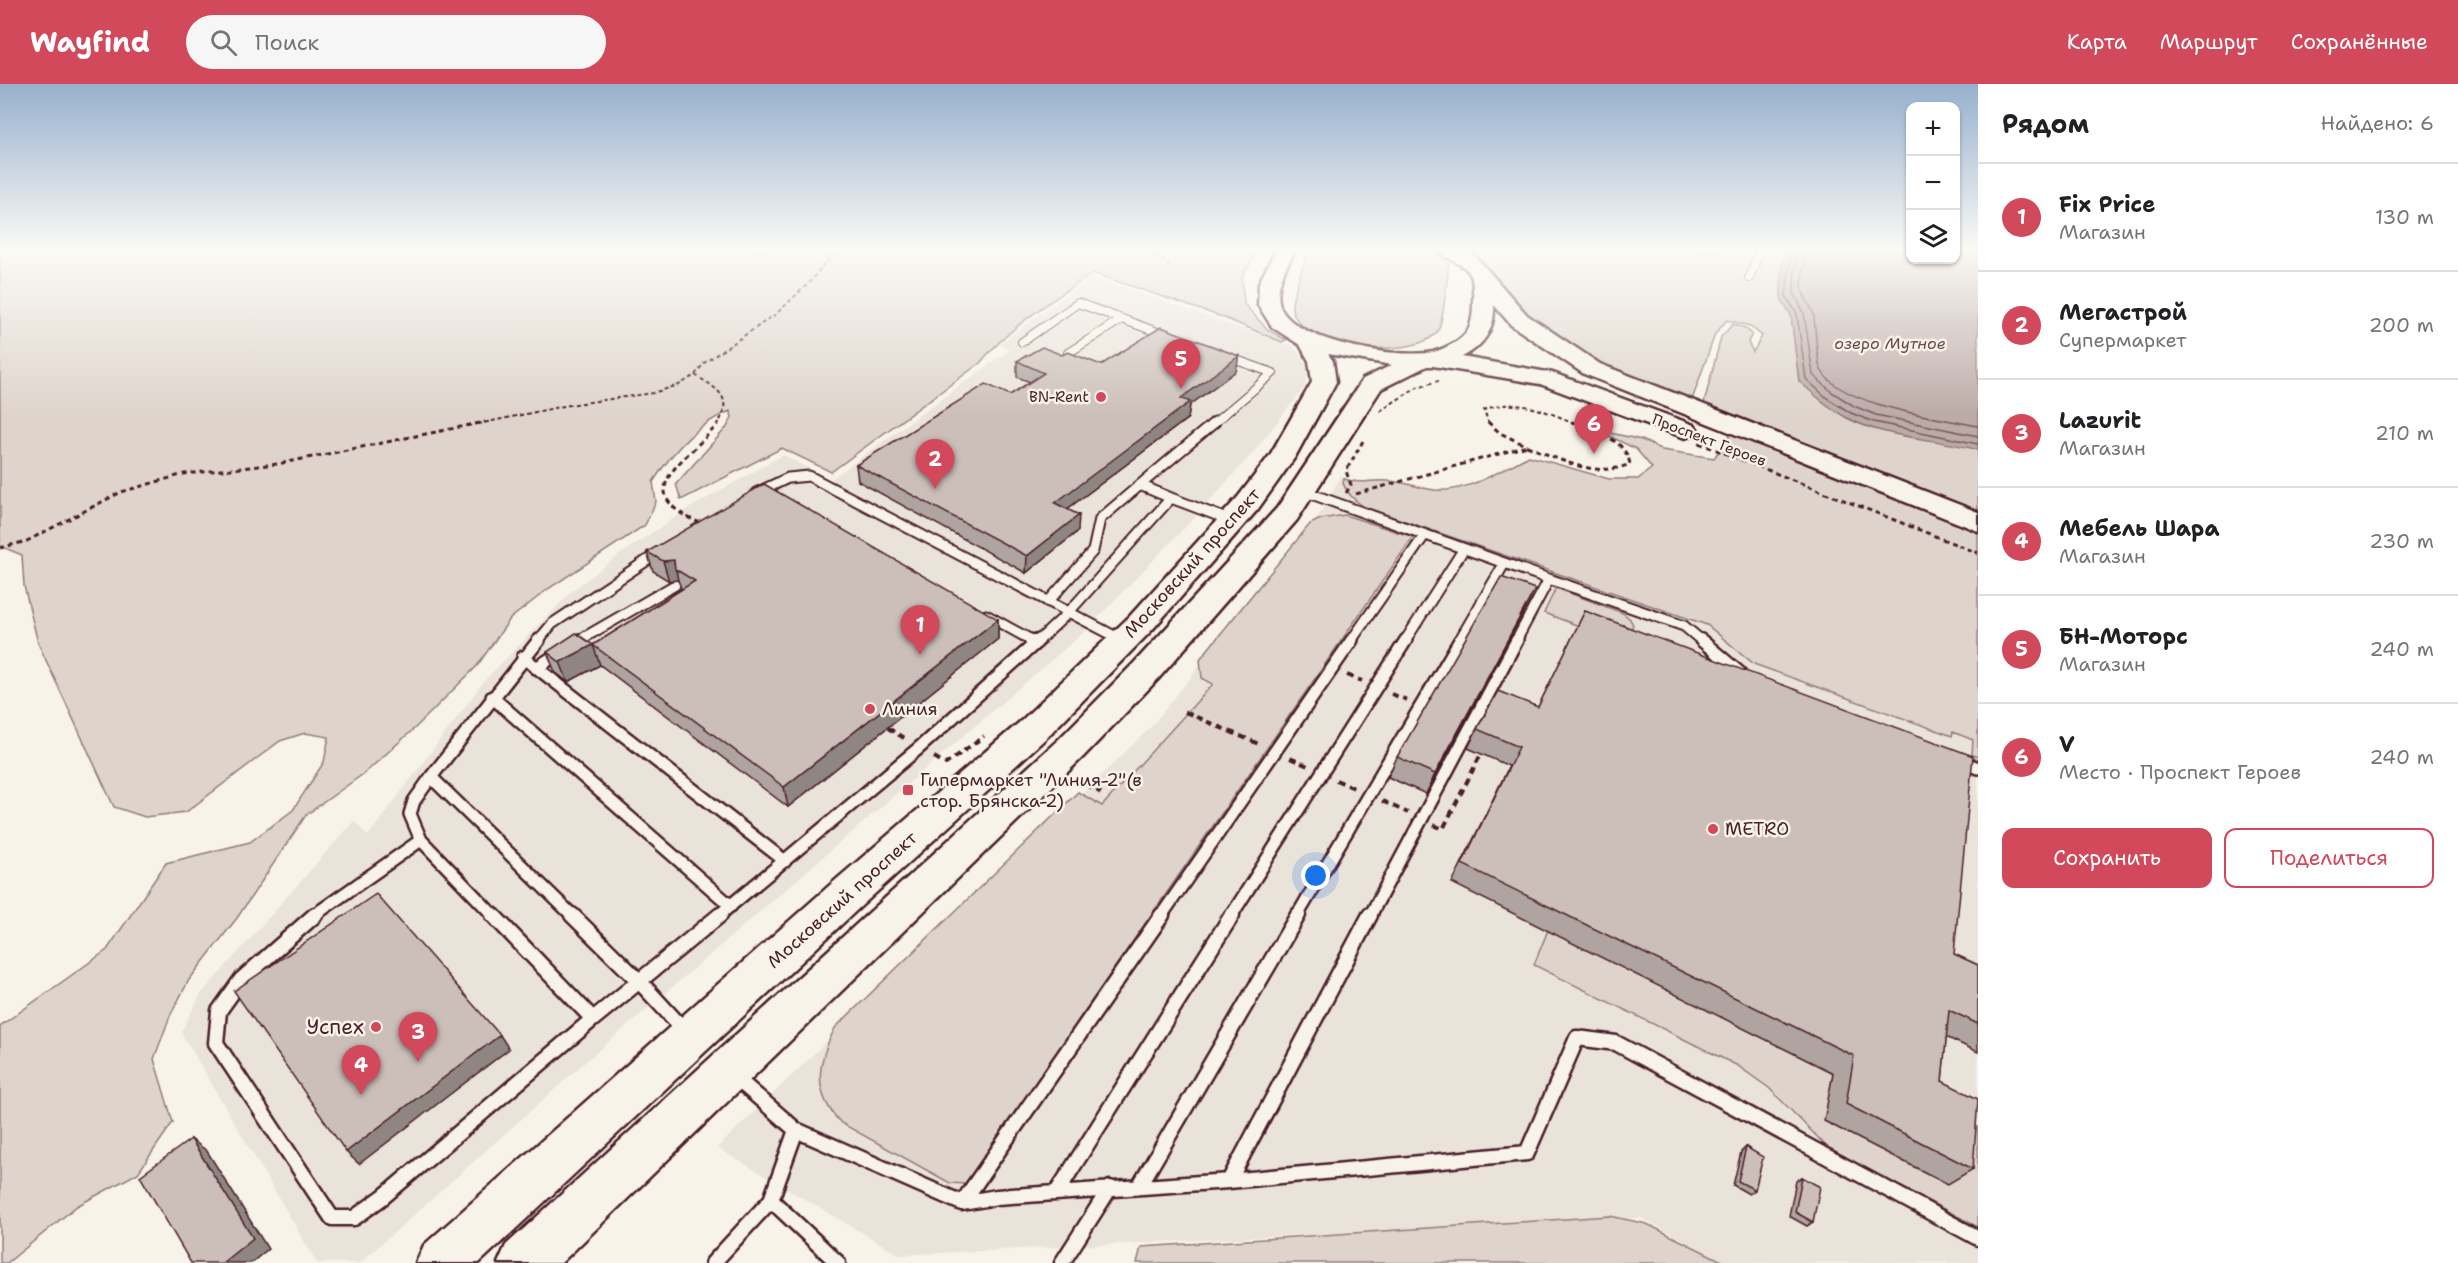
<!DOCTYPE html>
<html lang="ru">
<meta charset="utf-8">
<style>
body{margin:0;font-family:"Shantell Sans",sans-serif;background:#f6f6f6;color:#202124}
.controls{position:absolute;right:18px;top:18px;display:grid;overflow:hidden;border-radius:12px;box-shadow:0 2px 4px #0004}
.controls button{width:54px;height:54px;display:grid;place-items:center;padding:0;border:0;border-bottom:2px solid #e0e0e0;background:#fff;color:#202124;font:30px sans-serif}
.you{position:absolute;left:1316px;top:792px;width:21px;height:21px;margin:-15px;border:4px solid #fff;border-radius:50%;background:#1a73e8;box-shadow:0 0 0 9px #1a73e833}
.badge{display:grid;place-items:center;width:39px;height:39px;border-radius:50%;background:#d1495b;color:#fff;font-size:20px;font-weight:700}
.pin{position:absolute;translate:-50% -50px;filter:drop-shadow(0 2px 3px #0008)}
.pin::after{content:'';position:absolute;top:32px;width:21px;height:18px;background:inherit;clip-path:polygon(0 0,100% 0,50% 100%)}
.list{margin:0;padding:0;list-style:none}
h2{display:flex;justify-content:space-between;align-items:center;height:78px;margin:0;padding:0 24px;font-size:26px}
h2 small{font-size:20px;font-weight:400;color:#757577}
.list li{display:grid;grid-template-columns:39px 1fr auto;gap:18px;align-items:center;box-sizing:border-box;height:108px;padding:0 24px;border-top:2px solid #e0e0e0}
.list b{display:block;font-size:22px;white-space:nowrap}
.list p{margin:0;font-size:20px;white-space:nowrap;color:#757577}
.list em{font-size:20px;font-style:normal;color:#757577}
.actions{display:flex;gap:12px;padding:18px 24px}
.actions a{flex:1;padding:14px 0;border:2px solid #d1495b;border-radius:12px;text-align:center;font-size:21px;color:#d1495b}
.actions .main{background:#d1495b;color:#fff}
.icon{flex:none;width:33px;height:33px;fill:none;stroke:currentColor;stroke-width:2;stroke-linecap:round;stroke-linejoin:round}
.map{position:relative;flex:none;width:1978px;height:1179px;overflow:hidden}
header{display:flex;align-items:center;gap:36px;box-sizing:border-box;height:84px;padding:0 30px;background:#d1495b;color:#fff}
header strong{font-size:28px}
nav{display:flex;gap:33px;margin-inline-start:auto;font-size:21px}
.search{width:420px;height:54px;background:#f6f6f6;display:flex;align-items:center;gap:15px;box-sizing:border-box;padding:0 21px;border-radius:33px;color:#757577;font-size:22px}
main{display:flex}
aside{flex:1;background:#fff}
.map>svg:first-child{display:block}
.built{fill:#eae3da}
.green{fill:#ded4cc;stroke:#947a7c;stroke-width:1.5}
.water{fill:#bcaaa7;stroke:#8e7275;stroke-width:1.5}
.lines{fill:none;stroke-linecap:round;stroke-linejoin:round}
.shore{stroke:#78575d;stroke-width:1.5}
.lane-far3-casing{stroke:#4a1f2b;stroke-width:10}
.lane-far2-casing{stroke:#4a1f2b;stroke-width:13}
.lane-far1-casing{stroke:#4a1f2b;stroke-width:16}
.lane-casing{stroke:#4a1f2b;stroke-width:19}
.primary-casing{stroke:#4a1f2b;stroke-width:5}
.path-far2{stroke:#4a1f2b;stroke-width:2;stroke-dasharray:4 3;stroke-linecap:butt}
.path-far1{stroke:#4a1f2b;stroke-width:3;stroke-dasharray:5 4;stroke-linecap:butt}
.path{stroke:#4a1f2b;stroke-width:4;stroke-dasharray:7 5;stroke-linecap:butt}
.lane-far3{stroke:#f7f3e8;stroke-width:8}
.lane-far2{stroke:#f7f3e8;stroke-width:9}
.lane-far1{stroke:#f7f3e8;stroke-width:11}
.lane{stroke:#f7f3e8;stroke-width:14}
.primary{fill:#f7f3e8;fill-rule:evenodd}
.wall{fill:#afa49f;stroke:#4a1f2b;stroke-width:1.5}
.shaded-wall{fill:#8f8682;stroke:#4a1f2b;stroke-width:1.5}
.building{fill:#ccbfb9;stroke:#4a1f2b;stroke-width:1.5}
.poi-dot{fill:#d1495b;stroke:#f7f3e8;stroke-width:2}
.labels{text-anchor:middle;stroke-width:5;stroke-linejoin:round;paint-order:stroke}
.far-poi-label{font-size:15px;fill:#4a1f2b;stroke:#f7f3e8;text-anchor:end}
.far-street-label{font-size:15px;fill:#4a1f2b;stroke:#f7f3e8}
.far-water-label{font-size:16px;font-style:italic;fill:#6c4950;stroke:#f7f3e8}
.street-label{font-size:18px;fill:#4a1f2b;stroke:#f7f3e8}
.poi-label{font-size:18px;fill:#4a1f2b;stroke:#f7f3e8;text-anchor:start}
.near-poi-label{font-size:21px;fill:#4a1f2b;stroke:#f7f3e8;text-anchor:end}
</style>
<header>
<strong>Wayfind</strong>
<div class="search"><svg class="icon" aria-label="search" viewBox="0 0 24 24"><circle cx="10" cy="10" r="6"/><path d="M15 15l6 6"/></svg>Поиск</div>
<nav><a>Карта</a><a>Маршрут</a><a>Сохранённые</a></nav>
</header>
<main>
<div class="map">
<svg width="1978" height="1179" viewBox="0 0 1978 1179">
<rect width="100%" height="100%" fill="#f7f3e8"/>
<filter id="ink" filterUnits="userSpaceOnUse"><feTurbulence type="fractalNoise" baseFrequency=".0167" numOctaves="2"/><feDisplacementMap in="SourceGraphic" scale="12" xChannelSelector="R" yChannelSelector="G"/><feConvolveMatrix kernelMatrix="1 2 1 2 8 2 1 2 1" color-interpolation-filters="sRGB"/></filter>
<g filter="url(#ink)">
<path class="built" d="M1091 192 1292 262 1300 270 1308 284 1305 303 1251 371 1195 433 1084 548 583 980 360 1179H317L181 948 201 910 354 737 368 752 485 596 573 506 622 469 686 426 783 371 830 396 1009 266 1000 260Z
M1341 392 1978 613V1179H1726L1641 1134 900 1171 717 1064 1152 642 1319 431Z"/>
<path class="green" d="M0 166H1258L1242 193 1244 220 1267 245 1286 256 1282 258 1222 233 1093 189C1053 216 1011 241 980 279L831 388 782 364 681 416 676 400 727 343 732 333 730 327C697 340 672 368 653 398L656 418 645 441 548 505 510 535 477 582 416 643 366 688 306 731 237 834 189 896 170 932 154 975 173 1038 138 1089 77 1122 7 1179H0V942L107 866 166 779 250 758 293 726 324 678 329 653 305 649 280 657 186 728 145 733 114 723 38 559 24 502 22 471 0 462Z
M1309 166H1435L1449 180C1447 193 1444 240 1437 248 1413 278 1295 264 1292 223 1291 213 1305 178 1309 166Z
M1470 166H1787L1782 175 1781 214 1791 231 1799 297 1978 366V673L1972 671 1973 656 1953 648 1952 652 1754 580 1707 541 1364 423C1355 416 1347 410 1343 399L1344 395C1361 401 1372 395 1389 397 1405 398 1419 404 1435 406 1467 409 1501 386 1529 372L1609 395H1638L1652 384 1636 365 1597 346 1642 356 1662 366 1714 374 1733 347 1730 329 1704 319 1721 253 1733 240 1745 244 1752 250 1748 258 1753 268 1762 252 1750 242 1727 236 1715 250 1691 319 1600 282 1528 234Z
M1345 431 1413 453 965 1100 950 1099 841 1039C812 1009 817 979 835 944L1078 708 1102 722 1213 600 1202 594 1200 575 1310 440 1321 435Z
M1556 504 1623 529 1630 535 1633 541 1625 559 1544 529Z
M1548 846 1833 989 1825 1037 1947 1100 1954 1031 1978 1043V1143L1829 1065 1769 1004 1738 982 1534 881Z
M1610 1132 1647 1140 1726 1179H1137L1141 1163Z"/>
<path class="water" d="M1787 166H1910V176H1956V166H1978V366C1936 354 1887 355 1847 334 1829 324 1814 311 1799 297L1791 231 1781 214 1782 175Z"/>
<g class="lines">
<path class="shore" d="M1791 166 1786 212 1797 230 1806 295 1827 314 1851 329 1874 338 1978 360
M1799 166 1795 179 1794 209 1804 229 1813 291 1832 308 1854 322 1876 331 1978 352
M1808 166C1805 178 1800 194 1803 207 1805 216 1812 223 1814 232 1815 243 1817 279 1821 286 1841 322 1940 334 1978 342"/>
<g class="lane-far3-casing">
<path id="lane-far3" d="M1749 194 1760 166
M1022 258 1078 219 1168 252
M1068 269 1122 235
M1213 340 1273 289 1225 272"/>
</g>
<g class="lane-far2-casing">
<path id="lane-far2" d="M1140 401 1215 338
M1303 407 1549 495 1516 557
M756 409 788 394 809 392 1122 556
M1171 414 1232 437
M1549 495 1684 542 1702 557
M986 531 1033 557
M538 557 552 540 661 467
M578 557 675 501
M1038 557 1068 529 1171 414 1140 401 1100 435 1093 467 1048 518
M1351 557 1424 452
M1405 557 1463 466
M1459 557 1504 480"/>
</g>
<g class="lane-far1-casing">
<path id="lane-far1" d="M1030 556 1036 559
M1701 556 1740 589
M523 573 785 777
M536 584 580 556
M492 613 731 822
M1960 677 1978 684
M431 693 573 832
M313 832 421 756
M494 832 421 756 410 730 414 717 431 693 539 556
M718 832 919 664 1039 556
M1161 832 1352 556
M1231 832 1406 556
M1297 832 1460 556
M1370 832 1517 556"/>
</g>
<g class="lane-casing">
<path id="lane" d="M315 831 241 896 219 927 216 959 332 1134H354L383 1113 593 935
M493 831 593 935 720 831
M572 831 639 897 685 947
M735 993 796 1046 962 1119 997 1113 1229 1097 1370 831
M1229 1097 1527 1069 1577 954 1616 959 1978 1154
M1140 1101 1298 831
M1057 1108 1232 831
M771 1116 838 1179
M962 1119 1162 831
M713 1179 771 1116 796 1046
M1062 1179 1110 1104"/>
</g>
<g class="primary-casing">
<path id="primary" d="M1276 166H1296C1286 182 1274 203 1280 222 1293 259 1400 275 1433 268 1445 265 1461 257 1468 246 1472 239 1473 228 1473 220 1473 212 1474 199 1471 192 1465 178 1447 177 1439 166H1464L1476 173 1527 231 1600 280 1978 428V447L1584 290 1511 241 1494 221C1495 245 1484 262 1462 273L1553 289 1694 341 1698 346 1694 351 1685 354 1540 300 1433 282H1427L1381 305 1297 436 1158 595 1083 673 561 1179H498L506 1161 1059 655 1134 579 1277 424 1363 295 1392 281 1328 270 1333 277 1336 298 1295 373 1258 425 1152 546 1045 655 858 825 479 1179H416L424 1161 830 801 1021 637 1130 532 1238 413 1270 371 1312 298 1309 277 1300 261 1272 243 1258 221 1259 199Z"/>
</g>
<path class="path-far2" d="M1150 166 1171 183
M695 291C717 305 734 312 718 340
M1380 327 1417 303 1442 296
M478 340 569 321 653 309 679 301 695 291 704 279 776 230 808 200 836 166
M1489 340 1484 326C1514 313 1547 327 1576 340"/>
<path class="path-far1" d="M1488 338 1500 349 1527 362
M1699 359 1978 469
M1527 362C1560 375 1594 395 1630 380 1625 354 1594 347 1572 338
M1346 409 1351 401 1346 387 1363 357
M1356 410 1527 362
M700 439C622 406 695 372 719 338
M0 464 27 457 121 408 184 390 278 380 485 338"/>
<path class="path" d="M1347 591 1362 597
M1391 610 1407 616
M1185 628 1261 661
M888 644 907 656
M934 673 946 680 984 652
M1290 674 1308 682
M1076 694 1101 709
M1336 696 1354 704
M1382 717 1408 729
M1434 741 1443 745 1483 666"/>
<use href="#lane-far3" class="lane-far3"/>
<use href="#lane-far2" class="lane-far2"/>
<use href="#lane-far1" class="lane-far1"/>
<use href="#lane" class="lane"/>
<use href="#primary" class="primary"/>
</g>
<path class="wall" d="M1062 271 1101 281 1236 287 1190 321 1188 334 1067 425 1078 447 1026 489 858 397 856 381 1010 311 1030 298 1017 293V277Z
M647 468 998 535V555L788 723 600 581 568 598 555 588 547 568 593 561 682 505 681 504 678 496 669 497 653 487Z
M1525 525 1426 710 1388 693 1397 673Z
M1585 527 1954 870 1978 881V968L1946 953 1942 997 1973 1085 1948 1100 1824 1037 1833 989 1452 799 1509 682 1468 664 1477 645 1538 623Z
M1746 1063 1755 1106 1749 1110 1733 1101 1741 1068Z
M1802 1093 1813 1138 1807 1142 1789 1132 1796 1097Z"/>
<path class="shaded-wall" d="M1239 272 1236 287 1190 321 1188 334 1054 435 1055 419 1181 314Z
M1079 431 1078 447 1026 489 1027 472Z
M674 476 678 496 669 497 663 477Z
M1535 505 1525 525 1426 710 1435 690Z
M998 535V555L788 723 784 703Z
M593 561 600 581 568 598 560 578Z
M500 951 509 965 359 1080 346 1068Z
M191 1055 207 1067 268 1165 251 1179H222Z"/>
<path class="building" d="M1161 243 1239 272 1181 314 1190 318 1055 419 1079 431 1027 472 856 381 986 300 1010 311 1044 289 1017 277 1042 263 1062 271 1068 268 1101 281Z
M764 400 998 535 784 703 593 561 695 497 675 485 674 476 663 477 647 468Z
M1501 493 1535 505 1435 690 1397 673Z
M1585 527 1973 672 1954 870 1978 881V940L1949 926 1942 997 1978 1015 1973 1085 1846 1020 1854 972 1462 780 1519 663 1477 645 1498 607 1538 623Z
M576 549 593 561 560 578 547 568Z
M376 810 500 951 346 1068 234 907Z
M191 1055 253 1154 222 1179H191L140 1092Z
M1746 1063 1763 1073 1755 1106 1738 1097Z
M1802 1093 1820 1103 1813 1138 1795 1128Z"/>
</g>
<linearGradient id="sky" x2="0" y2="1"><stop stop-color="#96b0ce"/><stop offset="0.5" stop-color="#fbfaf5"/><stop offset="1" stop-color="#fbfaf5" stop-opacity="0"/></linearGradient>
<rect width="1978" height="331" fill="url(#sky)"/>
<g class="poi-dot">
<circle cx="1101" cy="313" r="6"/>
<circle cx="870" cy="625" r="6"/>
<rect x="902" y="700" width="12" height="12" rx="3"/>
<circle cx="1713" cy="745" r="6"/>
<circle cx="376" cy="943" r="6"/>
</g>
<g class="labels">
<g class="far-poi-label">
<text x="1089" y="318">BN-Rent</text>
</g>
<g class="far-street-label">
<text transform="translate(1709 356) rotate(21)" y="5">Проспект Героев</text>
</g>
<g class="far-water-label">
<text x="1890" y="265">озеро Мутное</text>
</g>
<g class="street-label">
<text transform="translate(1192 479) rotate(-48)" y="6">Московский проспект</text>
<text transform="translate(842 816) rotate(-42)" y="6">Московский проспект</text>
</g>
<g class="poi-label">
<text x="882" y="631">Линия</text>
<text x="920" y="702">Гипермаркет "Линия-2"(в<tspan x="920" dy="21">стор. Брянска-2)</tspan></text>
<text x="1725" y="751">METRO</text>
</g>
<g class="near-poi-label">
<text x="364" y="950">Успех</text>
</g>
</g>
</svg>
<div class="controls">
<button>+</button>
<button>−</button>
<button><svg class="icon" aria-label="layers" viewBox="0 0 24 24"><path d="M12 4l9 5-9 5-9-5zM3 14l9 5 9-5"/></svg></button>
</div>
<div class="you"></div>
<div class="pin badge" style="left:920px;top:571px">1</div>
<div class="pin badge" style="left:935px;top:405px">2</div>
<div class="pin badge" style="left:418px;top:978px">3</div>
<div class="pin badge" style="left:361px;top:1011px">4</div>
<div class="pin badge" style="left:1181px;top:305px">5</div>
<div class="pin badge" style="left:1594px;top:370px">6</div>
</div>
<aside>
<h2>Рядом<small>Найдено: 6</small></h2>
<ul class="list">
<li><span class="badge">1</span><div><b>Fix Price</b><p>Магазин</p></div><em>130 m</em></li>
<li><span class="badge">2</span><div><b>Мегастрой</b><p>Супермаркет</p></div><em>200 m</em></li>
<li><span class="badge">3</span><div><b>Lazurit</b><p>Магазин</p></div><em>210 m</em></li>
<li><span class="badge">4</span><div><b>Мебель Шара</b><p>Магазин</p></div><em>230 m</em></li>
<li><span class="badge">5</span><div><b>БН-Моторс</b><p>Магазин</p></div><em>240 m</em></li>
<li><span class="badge">6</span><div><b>V</b><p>Место · Проспект Героев</p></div><em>240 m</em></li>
</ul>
<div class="actions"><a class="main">Сохранить</a><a>Поделиться</a></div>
</aside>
</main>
